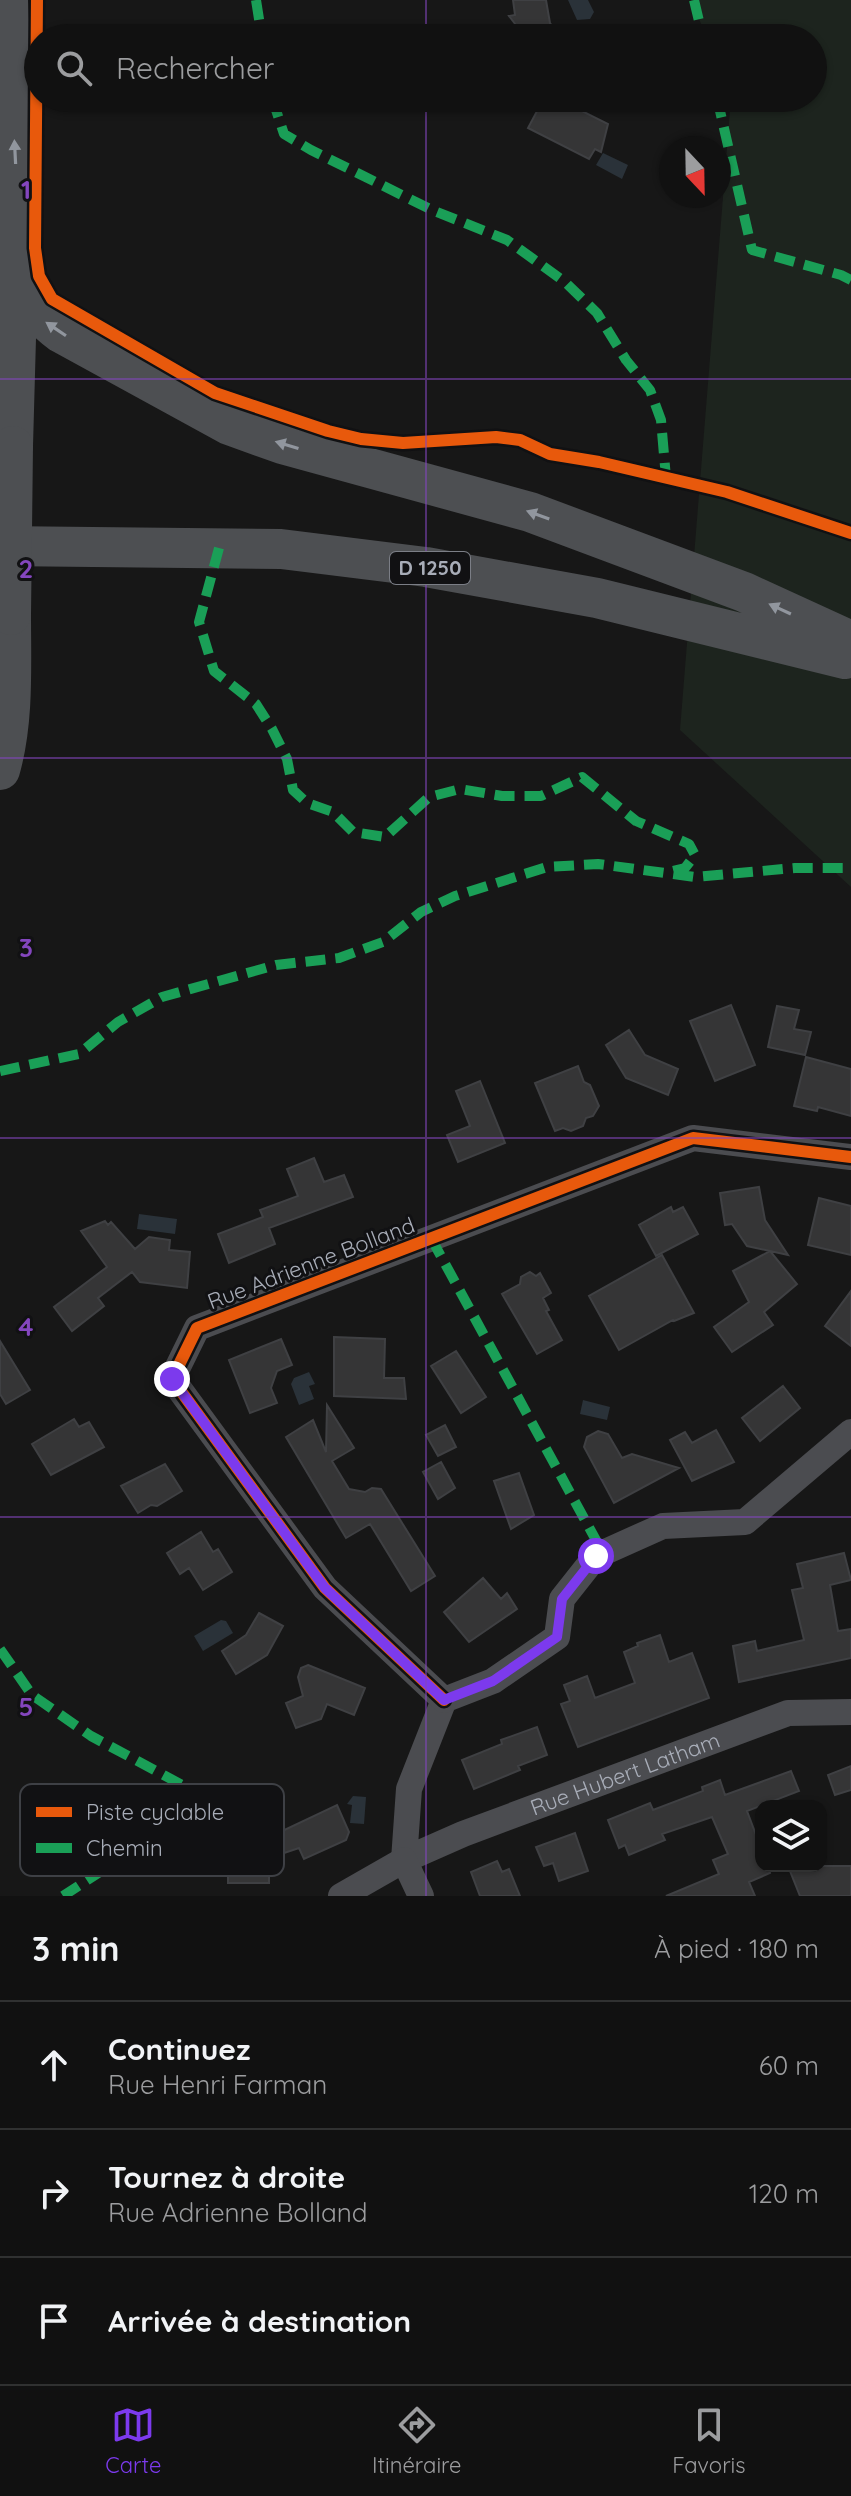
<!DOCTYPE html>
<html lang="fr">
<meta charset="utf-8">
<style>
body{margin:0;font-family:Quicksand,sans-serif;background:#1e1f1f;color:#f1f3f6}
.controls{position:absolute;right:24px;bottom:24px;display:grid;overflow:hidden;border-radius:16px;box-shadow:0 2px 6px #0004}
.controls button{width:72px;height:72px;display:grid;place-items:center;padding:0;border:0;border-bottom:2px solid #303131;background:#111;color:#f1f3f6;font:40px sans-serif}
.compass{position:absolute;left:659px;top:136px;width:72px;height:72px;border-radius:50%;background:#111;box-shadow:0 2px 6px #0004;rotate:158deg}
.stop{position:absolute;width:24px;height:24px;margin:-18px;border:6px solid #7c3aed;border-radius:50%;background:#fff}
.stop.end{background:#7c3aed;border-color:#fff;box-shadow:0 2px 8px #0008}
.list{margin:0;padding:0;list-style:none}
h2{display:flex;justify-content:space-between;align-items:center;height:104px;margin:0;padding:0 32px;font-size:34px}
h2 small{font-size:26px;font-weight:400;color:#9c9d9f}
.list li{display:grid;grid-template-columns:52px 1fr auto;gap:24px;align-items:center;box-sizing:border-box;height:128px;padding:0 32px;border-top:2px solid #303131}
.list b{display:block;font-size:30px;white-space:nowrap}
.list p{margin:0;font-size:26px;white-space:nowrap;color:#9c9d9f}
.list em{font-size:26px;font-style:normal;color:#9c9d9f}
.icon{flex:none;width:44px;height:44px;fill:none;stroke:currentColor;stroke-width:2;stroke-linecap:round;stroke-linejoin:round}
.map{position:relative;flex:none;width:851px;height:1896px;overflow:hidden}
.search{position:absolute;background:#111;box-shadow:0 2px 6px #0004;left:24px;right:24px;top:24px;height:88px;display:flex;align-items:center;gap:20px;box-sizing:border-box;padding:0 28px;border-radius:44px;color:#9c9d9f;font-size:30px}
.sheet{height:488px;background:#111}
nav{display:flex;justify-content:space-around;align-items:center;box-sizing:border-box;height:112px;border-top:2px solid #303131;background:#111;font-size:22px;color:#9c9d9f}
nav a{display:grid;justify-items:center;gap:4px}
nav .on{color:#7c3aed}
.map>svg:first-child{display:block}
.green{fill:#1d241e}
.water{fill:#2a3239}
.building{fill:#353536;stroke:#3f4043;stroke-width:2}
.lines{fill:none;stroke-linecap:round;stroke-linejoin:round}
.street{stroke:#4b4c50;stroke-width:26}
.primary{stroke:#4d4f52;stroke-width:40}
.primary-bridge{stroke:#4d4f52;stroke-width:40}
.quiet{stroke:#1a9f57;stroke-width:10;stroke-dasharray:20 10;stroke-linecap:butt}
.cycleway-casing{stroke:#111113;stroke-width:17}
.cycleway{stroke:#e8590c;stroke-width:12}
.oneway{fill:#91969e}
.route{stroke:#7c3aed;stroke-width:10}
.grid{fill:none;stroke:#8446be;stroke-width:2;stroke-opacity:0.55}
.labels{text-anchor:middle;stroke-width:6;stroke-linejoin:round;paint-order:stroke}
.shield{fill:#111113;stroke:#7b7e86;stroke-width:2}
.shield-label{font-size:20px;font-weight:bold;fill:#a8adb8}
.street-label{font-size:22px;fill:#a8adb8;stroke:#111113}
.key{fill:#111113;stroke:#3e4045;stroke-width:2}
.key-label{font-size:22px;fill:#a8adb8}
.grid-label{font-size:26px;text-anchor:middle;font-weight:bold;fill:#8446be;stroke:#111113;stroke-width:6;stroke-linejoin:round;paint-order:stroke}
</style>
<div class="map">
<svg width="851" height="1896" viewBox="0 0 851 1896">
<rect width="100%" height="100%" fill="#171717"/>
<path class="green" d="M691 0H851V887L680 730 731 98H813V38H707Z"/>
<path class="water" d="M568 0H588L594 12 590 19 577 20Z
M373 25 397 32 395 38H369Z
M603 153 628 165 622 179 596 165Z
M139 1214 177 1219 175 1234 137 1229Z
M309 1372 315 1384 309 1386 314 1399 299 1405 291 1384 294 1378Z
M583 1400 610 1407 607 1420 580 1414Z
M221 1620 226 1621 233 1633 203 1651 194 1636Z
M353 1796 366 1797 364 1824 350 1823 352 1805 347 1804Z"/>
<path class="building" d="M513 0H546L550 23 561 38H526L509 16 515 15Z
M544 98H556L608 124 601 152 595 149 589 159 528 128Z
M731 1005 755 1065 715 1081 690 1021Z
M777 1006 799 1010 794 1029 811 1032 805 1055 768 1047Z
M629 1030 645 1055 678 1069 668 1095 626 1078 606 1045Z
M806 1057 851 1069V1116L818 1107 817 1111 794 1106Z
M578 1066 584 1082 590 1085 599 1106 593 1116 586 1118 583 1126 571 1131 563 1128 555 1131 535 1083Z
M480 1081 505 1143 458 1162 447 1135 470 1126 456 1091Z
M314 1158 324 1182 344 1175 353 1197 269 1228 275 1244 229 1263 218 1234 263 1217 260 1210 298 1196 287 1169Z
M759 1187 765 1220 788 1255 747 1246 732 1224 725 1225 720 1193Z
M819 1198 851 1206V1255L808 1245Z
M671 1207 673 1212 683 1207 698 1234 656 1256 639 1225Z
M105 1221 108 1225 111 1222 135 1249 149 1237 170 1240 169 1250 190 1252 187 1288 140 1282 132 1272 98 1298 104 1306 72 1331 54 1307 107 1267 81 1231Z
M770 1251 797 1284 764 1312 773 1325 732 1352 714 1327 749 1302 733 1271Z
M662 1255 694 1313 674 1321 673 1320 619 1350 589 1296Z
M530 1272 536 1276 540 1273 551 1293 543 1298 549 1310 546 1311 562 1340 537 1354 502 1294 520 1284 521 1277Z
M851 1291V1346L825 1326Z
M334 1337 385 1339 384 1378H404L406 1399 334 1396Z
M281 1339 292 1365 277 1371 271 1388 277 1403 250 1413 229 1360Z
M0 1341 30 1390 6 1404 0 1394Z
M456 1351 486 1397 461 1413 431 1366Z
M783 1386 800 1408 760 1441 742 1418Z
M327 1405 354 1448 332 1461 349 1489 365 1492 372 1488 381 1489 435 1576 411 1591 370 1524 346 1538 286 1437 313 1420 326 1452Z
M74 1419 79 1427 89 1422 104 1447 51 1475 32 1444Z
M445 1425 456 1447 438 1456 426 1435Z
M716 1430 734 1462 692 1481 670 1440 685 1432 692 1443Z
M598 1431 608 1434 622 1458 632 1454 679 1468 614 1503 584 1447 587 1437Z
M441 1462 455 1488 438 1499 423 1472Z
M165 1464 182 1491 157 1506 151 1505 138 1513 121 1486Z
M519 1473 534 1515 511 1529 494 1481Z
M201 1532 213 1552 218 1549 232 1572 203 1590 189 1568 180 1574 167 1553Z
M844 1553 851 1580 830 1585 838 1631 851 1629V1658L739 1682 733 1646 755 1641 757 1651 804 1640 792 1590 803 1588 797 1564Z
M483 1578 501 1599 507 1593 517 1609 469 1642 444 1612Z
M259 1613 283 1626 267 1655 236 1674 222 1651 246 1635Z
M660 1635 669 1662 692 1653 709 1698 578 1747 561 1704 570 1701 564 1685 587 1676 595 1698 635 1683 624 1652 638 1646 637 1643Z
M308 1665 365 1688 354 1715 327 1704 321 1719 296 1728 286 1703 303 1696 298 1677 301 1668Z
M537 1727 547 1755 518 1766 520 1770 474 1789 462 1760 502 1744 501 1740Z
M851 1766V1790L835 1795 828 1775Z
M791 1771 799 1791 747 1811 761 1848V1866H768L770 1873 749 1882 755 1896H666L719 1874 713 1860 728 1854 712 1817 662 1834 665 1840 629 1855 625 1845 619 1848 608 1820 650 1803 653 1810 703 1791 702 1787 720 1780 725 1795Z
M337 1805 349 1832 346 1840 304 1859 299 1848 269 1858V1883H228V1853H240V1843H283L278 1833Z
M575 1833 588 1871 559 1881 553 1863 544 1866 536 1847Z
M497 1861 502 1872 509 1869 520 1896H480L471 1872Z
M788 1866H851V1896H800Z"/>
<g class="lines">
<g class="street">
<path id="s1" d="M851 1432 745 1522 663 1526 596 1556 562 1599 557 1637 493 1681 444 1700 409 1789 404 1860 463 1834 788 1713 851 1712"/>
<path d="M444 1700 325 1588 172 1379 197 1328 693 1138 851 1157"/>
<path d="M341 1896 404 1860 421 1896"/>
</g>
<path class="primary" d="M8 0 19 230 13 446
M19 230C26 275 21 304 61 333L229 425 282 444 530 512 744 592 851 641
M0 546 281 549 426 567 597 598 845 659
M0 770C14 721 11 666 11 615"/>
<path class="primary-bridge" d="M11 615 13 446"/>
<path class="quiet" d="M256 0 262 38
M694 0 703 38
M272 98 284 134 311 150 432 210 507 240 565 282 597 313 626 360 650 390 661 420 666 478
M717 98 752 250 841 275 851 280
M219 548 199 622 214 671 256 704 272 729 287 759 293 790 307 803 333 812 353 832 385 837 429 797 460 789 502 796H541L582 777 636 821 689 844 695 855 685 868 668 872
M0 1071 79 1054 118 1022 162 997 276 965 339 958 383 942 421 912 455 896 547 867 598 864 695 877 795 868H851
M431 1238 603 1553
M0 1649 32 1695 91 1736 210 1800 63 1896"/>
<g class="cycleway-casing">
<path id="cycleway" d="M37 0 35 248 39 276 52 299 215 393 328 431 361 439 403 443 496 437 520 440 550 454 599 462 727 492 851 533
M444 1700 325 1588 172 1379 197 1328 693 1138 851 1157"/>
</g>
<use href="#cycleway" class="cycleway"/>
</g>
<defs><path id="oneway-solid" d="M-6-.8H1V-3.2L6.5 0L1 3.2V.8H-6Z" transform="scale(2)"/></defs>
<g class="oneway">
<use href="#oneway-solid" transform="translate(15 152) rotate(-93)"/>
<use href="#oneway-solid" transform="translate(56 329) rotate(-146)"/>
<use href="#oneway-solid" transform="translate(287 445) rotate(-163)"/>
<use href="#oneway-solid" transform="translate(538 515) rotate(-160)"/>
<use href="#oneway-solid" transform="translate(780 609) rotate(-155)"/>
</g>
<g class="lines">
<path class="route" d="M172 1379 325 1588 444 1700 493 1681 557 1637 562 1599 596 1556"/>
</g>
<path class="grid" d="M426 0V38M426 98V1896M0 379H851M0 758H851M0 1138H851M0 1517H851"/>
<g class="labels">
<rect class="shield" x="390" y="552" width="80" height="32" rx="6"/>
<g class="shield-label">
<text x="430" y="575">D 1250</text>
</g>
<g class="street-label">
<text transform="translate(311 1263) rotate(-21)" y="8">Rue Adrienne Bolland</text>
<text dy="8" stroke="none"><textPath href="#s1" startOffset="922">Rue Hubert Latham</textPath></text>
</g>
</g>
<rect x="20" y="1784" width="264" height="92" rx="12" class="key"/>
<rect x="36" y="1807" width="36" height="10" fill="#e8590c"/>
<rect x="36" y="1843" width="36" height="10" fill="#1a9f57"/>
<g class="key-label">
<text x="86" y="1820">Piste cyclable</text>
<text x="86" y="1856">Chemin</text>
</g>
<g class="grid-label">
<text x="26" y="199">1</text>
<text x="26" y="578">2</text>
<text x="26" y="957">3</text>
<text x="26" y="1336">4</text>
<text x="26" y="1716">5</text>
</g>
</svg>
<div class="controls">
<button><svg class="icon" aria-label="layers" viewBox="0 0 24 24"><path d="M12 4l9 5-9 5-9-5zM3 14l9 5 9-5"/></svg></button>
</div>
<svg class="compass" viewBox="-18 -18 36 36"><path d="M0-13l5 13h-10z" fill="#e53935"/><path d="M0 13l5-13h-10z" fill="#9c9d9f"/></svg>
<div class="stop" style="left:596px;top:1556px"></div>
<div class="stop end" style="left:172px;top:1379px"></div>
<div class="search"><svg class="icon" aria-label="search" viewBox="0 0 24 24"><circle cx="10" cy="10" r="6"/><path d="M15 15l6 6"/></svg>Rechercher</div>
</div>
<section class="sheet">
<h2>3 min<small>À pied · 180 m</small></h2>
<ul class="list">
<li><svg class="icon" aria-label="ahead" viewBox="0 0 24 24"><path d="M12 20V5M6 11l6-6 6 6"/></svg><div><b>Continuez</b><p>Rue Henri Farman</p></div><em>60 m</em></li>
<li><svg class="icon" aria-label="right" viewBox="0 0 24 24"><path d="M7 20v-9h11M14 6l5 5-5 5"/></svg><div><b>Tournez à droite</b><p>Rue Adrienne Bolland</p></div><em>120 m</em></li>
<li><svg class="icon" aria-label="arrive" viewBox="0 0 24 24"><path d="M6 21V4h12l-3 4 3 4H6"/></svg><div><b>Arrivée à destination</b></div></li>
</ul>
</section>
<nav>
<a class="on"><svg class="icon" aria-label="map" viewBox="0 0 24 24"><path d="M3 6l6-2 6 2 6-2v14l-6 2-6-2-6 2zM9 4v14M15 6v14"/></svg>Carte</a>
<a><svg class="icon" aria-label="directions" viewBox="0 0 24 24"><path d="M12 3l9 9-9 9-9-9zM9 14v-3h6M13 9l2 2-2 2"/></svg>Itinéraire</a>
<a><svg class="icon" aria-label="saved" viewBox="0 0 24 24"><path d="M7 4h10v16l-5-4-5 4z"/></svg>Favoris</a>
</nav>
